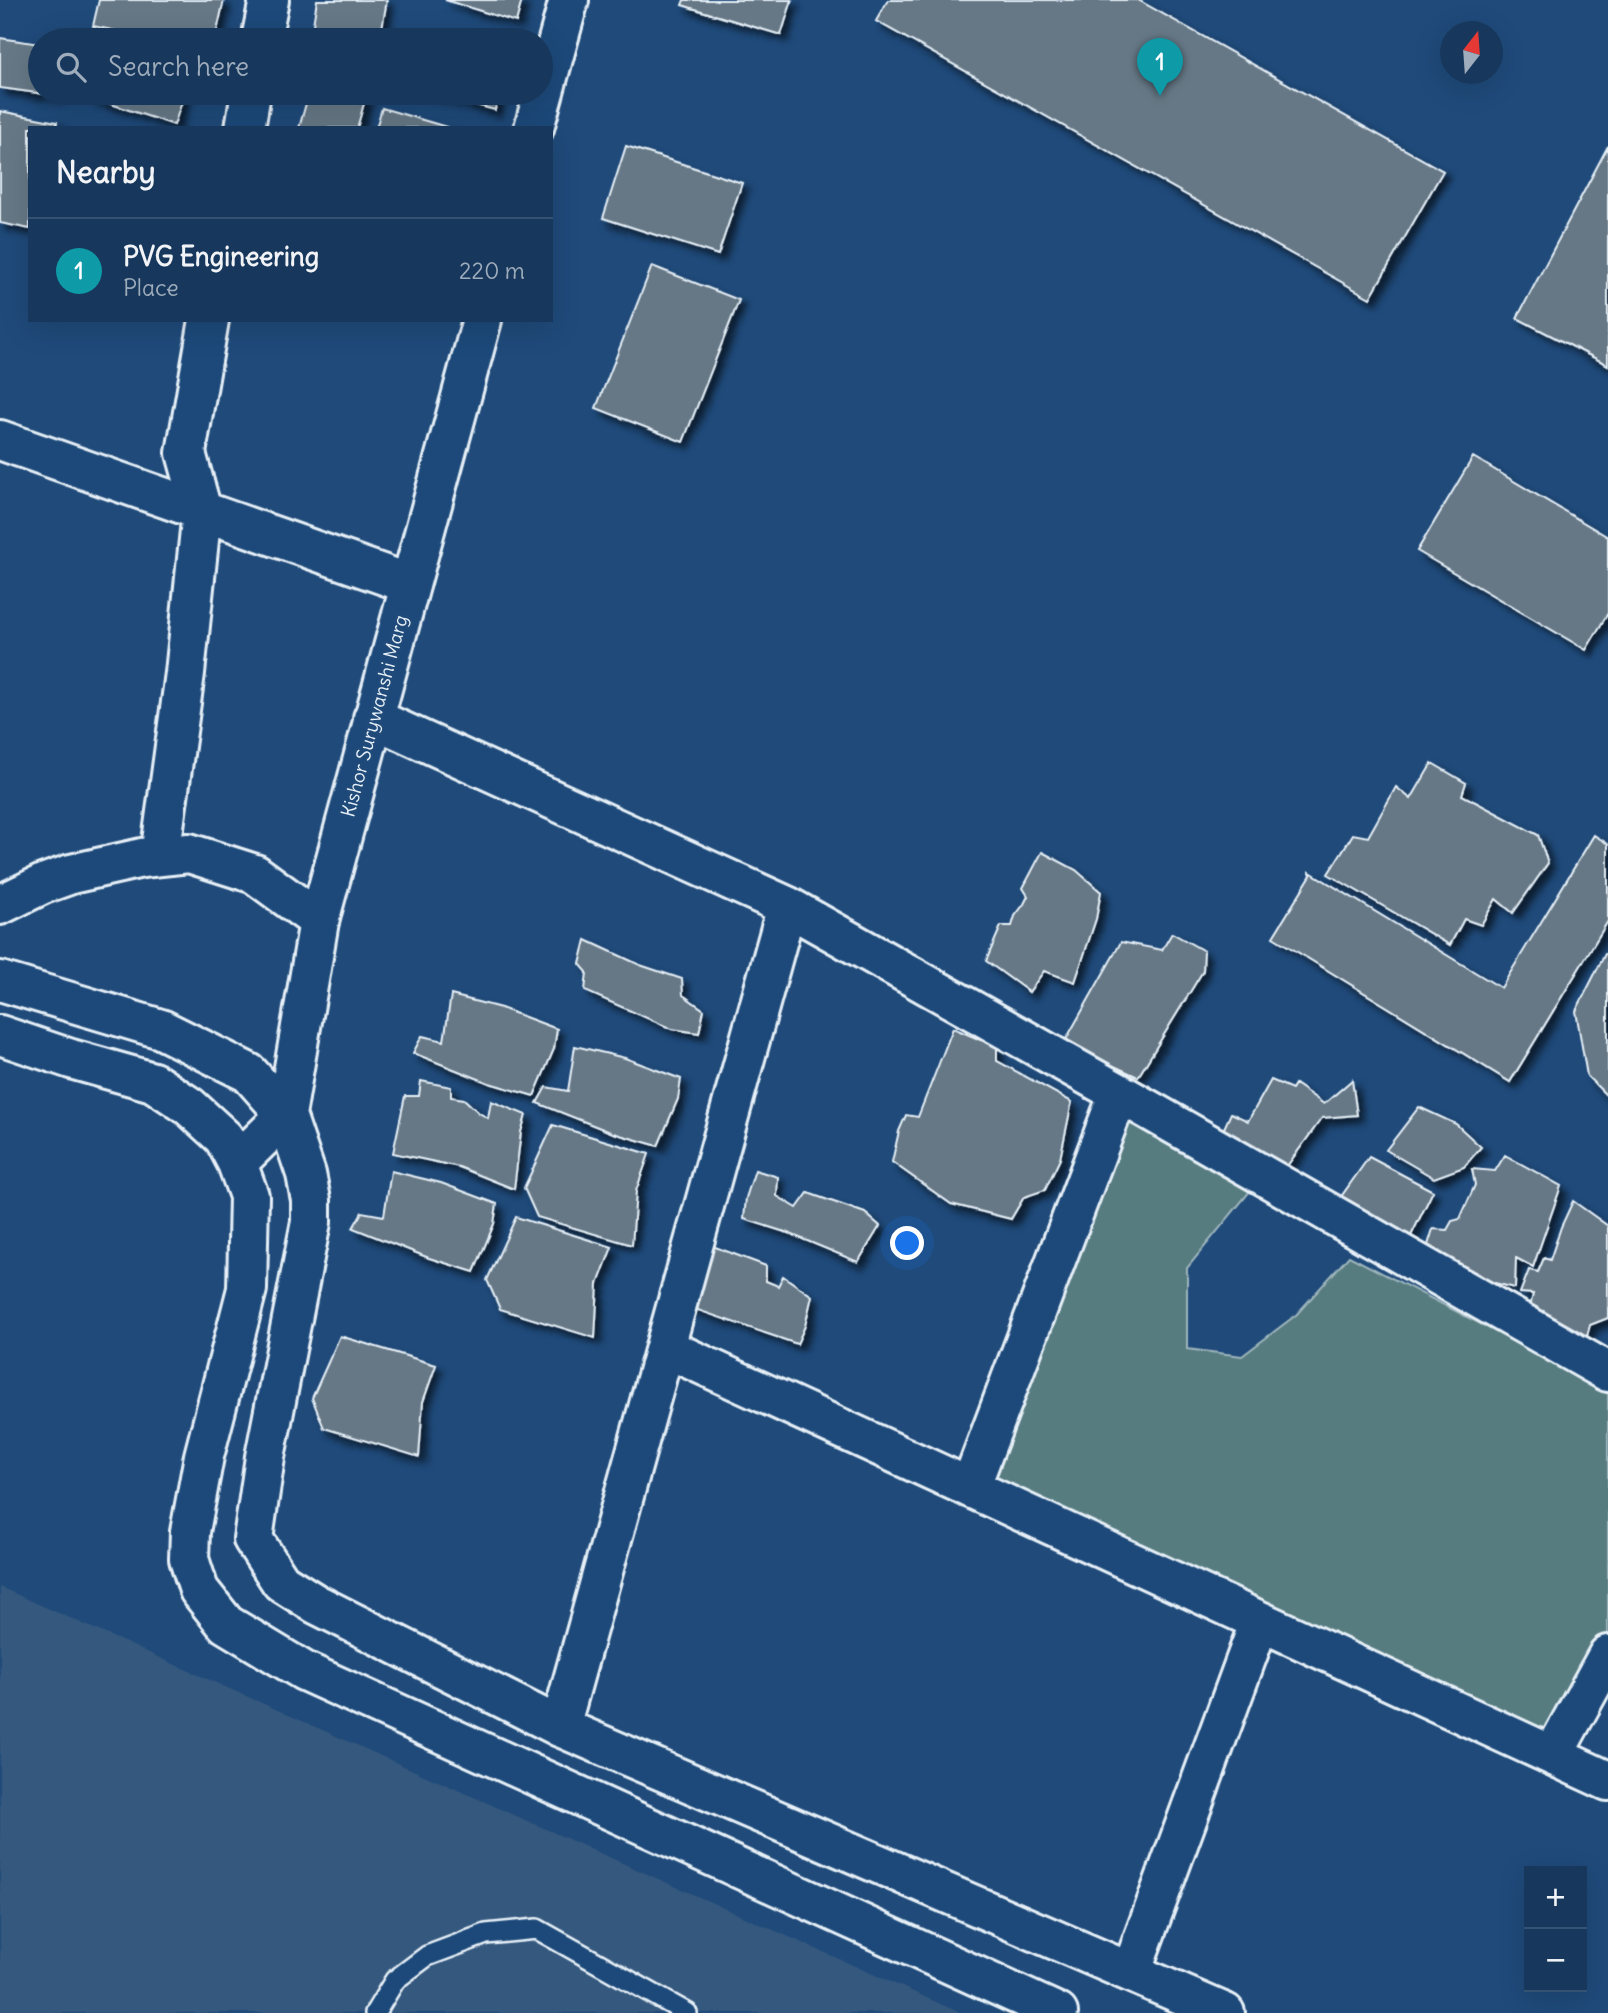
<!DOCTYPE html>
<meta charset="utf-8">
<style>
body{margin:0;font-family:Delius,sans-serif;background:#244365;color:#f1f3f6}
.controls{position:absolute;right:21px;bottom:21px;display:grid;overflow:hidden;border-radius:0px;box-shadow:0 7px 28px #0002}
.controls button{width:63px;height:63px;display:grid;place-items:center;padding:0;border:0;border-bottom:2px solid #365272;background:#17385c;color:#f1f3f6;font:35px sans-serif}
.compass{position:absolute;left:1440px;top:21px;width:63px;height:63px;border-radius:50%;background:#17385c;box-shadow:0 7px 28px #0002;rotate:17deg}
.you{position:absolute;left:908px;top:1244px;width:24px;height:24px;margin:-18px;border:5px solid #fff;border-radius:50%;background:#1a73e8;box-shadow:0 0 0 10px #1a73e833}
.badge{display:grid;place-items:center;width:46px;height:46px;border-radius:50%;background:#ff9aa2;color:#fff;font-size:23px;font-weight:700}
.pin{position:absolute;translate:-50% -58px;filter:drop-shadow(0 2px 4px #0008)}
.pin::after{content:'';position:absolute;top:37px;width:24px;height:21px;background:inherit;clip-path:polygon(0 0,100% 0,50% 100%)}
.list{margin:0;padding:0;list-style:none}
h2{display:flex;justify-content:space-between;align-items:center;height:91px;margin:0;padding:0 28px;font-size:30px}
h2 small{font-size:23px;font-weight:400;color:#9eacbb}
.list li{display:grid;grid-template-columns:46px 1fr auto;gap:21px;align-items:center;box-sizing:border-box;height:105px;padding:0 28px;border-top:2px solid #365272}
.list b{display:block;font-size:26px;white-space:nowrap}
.list p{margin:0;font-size:23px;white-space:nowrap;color:#9eacbb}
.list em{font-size:23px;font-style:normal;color:#9eacbb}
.icon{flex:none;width:38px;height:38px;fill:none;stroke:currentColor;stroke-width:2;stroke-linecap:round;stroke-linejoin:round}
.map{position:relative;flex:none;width:1608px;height:2013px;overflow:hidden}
.search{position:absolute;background:#17385c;box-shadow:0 7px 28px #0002;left:28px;top:28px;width:525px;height:77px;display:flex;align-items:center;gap:18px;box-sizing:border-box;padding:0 24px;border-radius:38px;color:#9eacbb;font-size:26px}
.panel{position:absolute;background:#17385c;box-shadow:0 7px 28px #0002;left:28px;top:126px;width:525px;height:196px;border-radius:0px}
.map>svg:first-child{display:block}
.built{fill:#34587e}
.green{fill:#567b80;stroke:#9fb6bc;stroke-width:2}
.building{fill:#667886;stroke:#e8f1f8;stroke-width:2;filter:url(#shadow)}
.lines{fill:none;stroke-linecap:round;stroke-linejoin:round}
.lane-casing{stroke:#e8f1f8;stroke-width:24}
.street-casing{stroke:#e8f1f8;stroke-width:44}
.secondary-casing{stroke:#e8f1f8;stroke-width:44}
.lane{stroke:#1f4a7a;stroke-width:19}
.street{stroke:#1f4a7a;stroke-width:38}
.secondary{stroke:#1f4a7a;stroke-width:38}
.labels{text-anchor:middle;stroke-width:6;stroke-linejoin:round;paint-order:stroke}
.street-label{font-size:19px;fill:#e8f1f8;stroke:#1f4a7a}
</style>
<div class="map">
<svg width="1608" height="2013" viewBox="0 0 1608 2013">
<defs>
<filter id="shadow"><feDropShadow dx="6" dy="6" stdDeviation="3.5" flood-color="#0009"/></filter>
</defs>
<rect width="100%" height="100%" fill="#1f4a7a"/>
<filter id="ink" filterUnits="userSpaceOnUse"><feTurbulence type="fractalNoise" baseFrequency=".0143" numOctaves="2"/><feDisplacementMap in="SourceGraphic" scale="14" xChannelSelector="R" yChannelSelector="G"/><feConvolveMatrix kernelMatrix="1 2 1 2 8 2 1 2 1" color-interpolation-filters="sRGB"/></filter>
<g filter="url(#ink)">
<path class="built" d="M0 1587 961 2013H0Z"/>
<path class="green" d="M1124 1109 1251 1190 1187 1268V1349L1242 1356 1296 1315 1349 1256 1608 1390V1634L1550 1738 975 1477Z"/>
<path class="building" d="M99 0H224L215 40H160L93 26Z
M317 0H387L380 40H364L312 31Z
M445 0H522L516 22Z
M684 0H792L781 35 682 5Z
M888 0H1138L1443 171 1370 298 876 21Z
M0 38 40 44V93H59V96L0 88Z
M91 93H185L174 125 90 97Z
M309 93H367L357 128H299Z
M430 93H499L495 110Z
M382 108 450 128H376Z
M0 111 57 122 56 128H30V229L0 223Z
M626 146 742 183 718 255 603 218Z
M1608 146V365L1517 318Z
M652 266 739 300 683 442 596 408Z
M1473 457 1608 537V613L1586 650 1417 551Z
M1432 763 1466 783 1462 795 1538 835 1548 863 1513 913 1496 899 1481 925 1464 919 1450 945 1328 874 1353 834 1368 837 1396 787 1411 799Z
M1594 835 1608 844V921L1510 1082 1273 937 1311 875 1310 872 1501 988Z
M1042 852 1076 870 1101 892 1096 919 1075 982 1044 971 1029 992 986 961 1001 926H1012L1015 916 1024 904 1028 896 1023 888Z
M1172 933 1204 951 1203 971 1138 1077 1064 1043 1121 942 1162 950Z
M586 940 640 965 682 979 683 995 704 1010 699 1033 672 1029 585 991 587 972 580 964Z
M1608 953V1097L1587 1076 1576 1011 1605 954Z
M451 995 501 1008 557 1029 554 1049 534 1096 489 1083 413 1053 422 1036 444 1041Z
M953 1028 997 1047V1061L1072 1102 1060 1159 1045 1190 1024 1197 1011 1219 951 1204 892 1162 899 1131 906 1115 918 1117Z
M575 1046 625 1058 681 1079 678 1099 658 1146 613 1133 537 1103 546 1087 568 1091Z
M1271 1080 1292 1089 1295 1084 1324 1104 1352 1080 1357 1115 1322 1118 1287 1166 1219 1139 1231 1113 1248 1121Z
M421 1081 451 1087V1097L464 1099 479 1113 488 1118 491 1101 526 1115 521 1132 514 1189 459 1167 393 1153 405 1096H419Z
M1419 1107 1456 1124 1481 1147 1464 1167 1434 1178 1386 1150Z
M553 1125 649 1154 636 1191 632 1245 537 1217 524 1188Z
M1505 1155 1561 1186 1533 1267 1516 1258 1515 1288 1446 1271 1439 1252 1428 1245 1433 1229 1447 1230 1452 1221 1460 1219 1475 1185 1472 1169 1495 1171Z
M1369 1157 1433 1191 1408 1242 1338 1201Z
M755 1170 778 1177 777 1196 797 1208 808 1193 865 1213 880 1226 858 1262 788 1233 744 1219 746 1198Z
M391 1171 441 1183 497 1204 494 1224 474 1272 429 1258 353 1228 362 1212 384 1216Z
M1573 1201 1608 1226V1318L1590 1325 1587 1336 1529 1312 1533 1294 1520 1293 1529 1270 1538 1272 1544 1258 1550 1260 1561 1227Z
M516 1217 612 1247 598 1284 595 1338 500 1309 487 1280Z
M707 1244 766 1266V1281L778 1286 783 1276 812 1296 805 1326 797 1344 686 1306Z
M340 1336 436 1365 423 1402 419 1457 324 1428 312 1398Z"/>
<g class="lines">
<g class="lane-casing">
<path id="lane" d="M375 2013 395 1980 427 1956 486 1934 537 1929 687 2013"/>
</g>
<g class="street-casing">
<path id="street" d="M261 40 269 0
M245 128 251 93
M0 440 410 584
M373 718 787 906 1119 1093 1608 1372
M160 856 185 673 202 511 186 453 209 320
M0 905 43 884 71 874 142 858 189 853 255 874 319 921
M666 1348 1608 1781
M970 1488 1119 1093
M560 1727 787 906
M1553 1755 1608 1655
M1131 1972 1260 1621"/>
</g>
<g class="secondary-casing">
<path id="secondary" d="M534 128 569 0
M0 981 161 1029 249 1073 286 1115 306 1174 311 1200V1222L265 1457 253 1539 281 1582 316 1604 560 1727 1225 2013
M0 1035 71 1059 153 1082 189 1106 224 1138 237 1163 249 1196 247 1289 204 1456 190 1532 189 1559 199 1590 226 1624 304 1671 1058 2013
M237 1163 286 1115 319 921 482 320"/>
</g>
<use href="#lane" class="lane"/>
<use href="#street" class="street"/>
<use href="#secondary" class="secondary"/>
</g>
</g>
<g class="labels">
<g class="street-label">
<text transform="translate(374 716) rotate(-75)" y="7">Kishor Surywanshi Marg</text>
</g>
</g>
</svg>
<div class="controls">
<button>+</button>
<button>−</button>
</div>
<svg class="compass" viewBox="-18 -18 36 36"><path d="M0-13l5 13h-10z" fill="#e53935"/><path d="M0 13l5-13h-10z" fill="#9eacbb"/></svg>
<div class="you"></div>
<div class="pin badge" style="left:1160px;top:96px;background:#0f9aa8">1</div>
<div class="search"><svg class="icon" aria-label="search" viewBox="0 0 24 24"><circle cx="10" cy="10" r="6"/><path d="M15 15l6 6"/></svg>Search here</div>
<section class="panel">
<h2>Nearby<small></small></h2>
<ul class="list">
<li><span class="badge" style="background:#0f9aa8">1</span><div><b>PVG Engineering</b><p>Place</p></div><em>220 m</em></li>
</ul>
</section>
</div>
